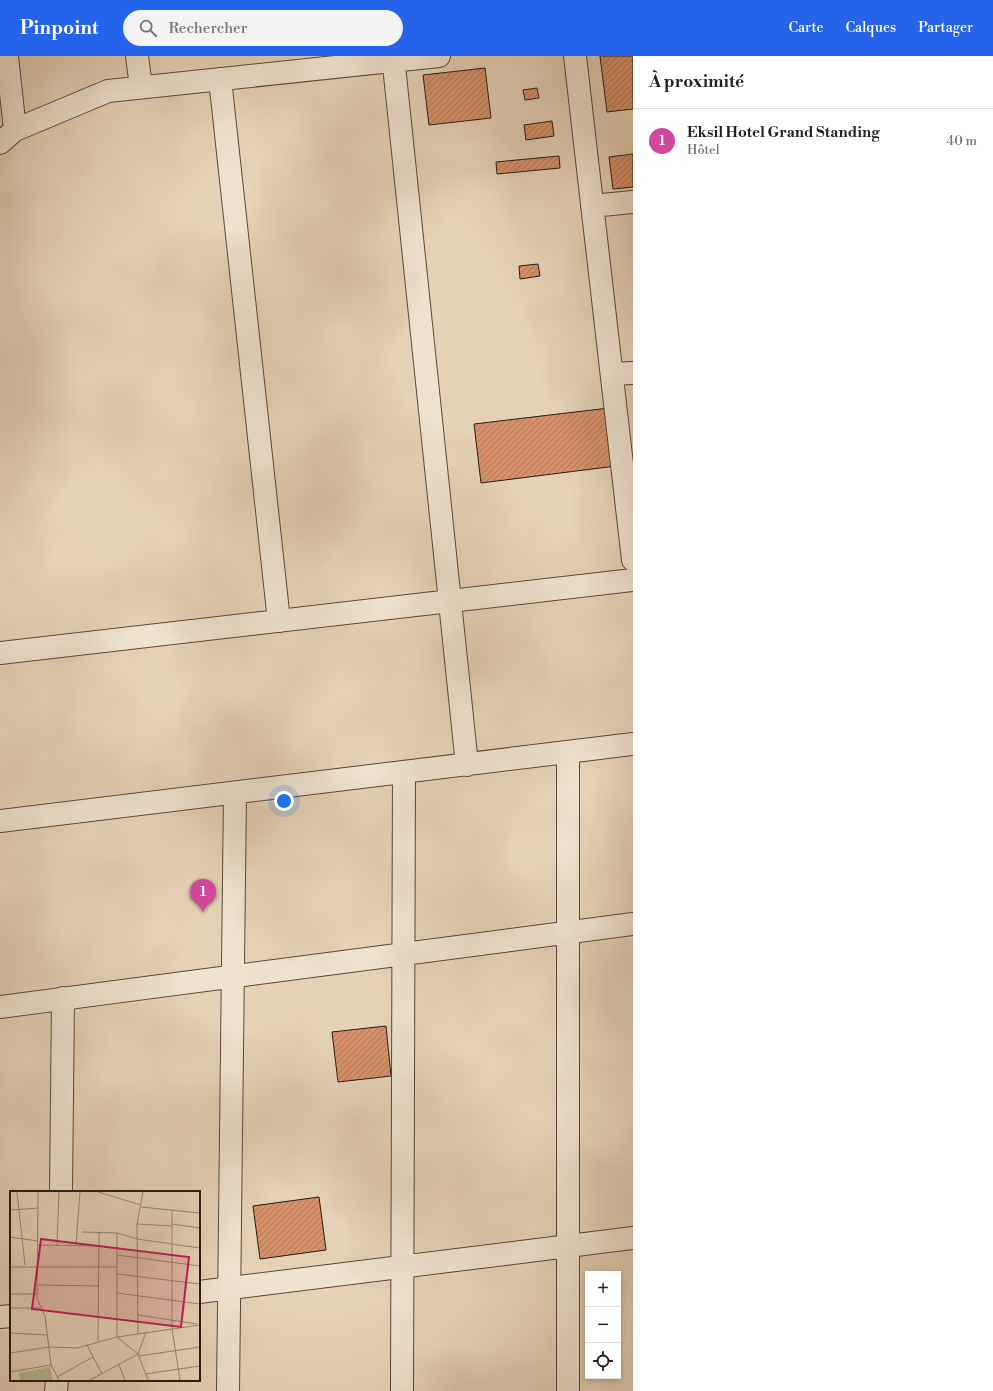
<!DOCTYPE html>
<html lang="fr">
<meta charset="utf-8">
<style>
body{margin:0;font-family:"Libre Bodoni",serif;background:#f2f2f2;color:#202124}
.controls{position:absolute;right:12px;bottom:12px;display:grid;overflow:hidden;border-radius:0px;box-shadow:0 2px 6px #0003}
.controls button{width:36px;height:36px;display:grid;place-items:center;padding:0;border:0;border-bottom:1px solid #e0e0e0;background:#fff;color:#202124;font:20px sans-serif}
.you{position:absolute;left:284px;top:745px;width:14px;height:14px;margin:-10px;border:3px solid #fff;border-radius:50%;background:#1a73e8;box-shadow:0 0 0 6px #1a73e833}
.badge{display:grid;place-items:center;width:26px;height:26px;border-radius:50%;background:#2563eb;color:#fff;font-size:13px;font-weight:700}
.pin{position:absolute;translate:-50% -33px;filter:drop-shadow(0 1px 2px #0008)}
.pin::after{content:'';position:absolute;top:21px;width:14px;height:12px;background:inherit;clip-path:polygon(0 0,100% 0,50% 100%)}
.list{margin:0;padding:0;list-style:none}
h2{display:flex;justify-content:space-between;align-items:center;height:52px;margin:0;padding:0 16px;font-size:17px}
h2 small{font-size:13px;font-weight:400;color:#757577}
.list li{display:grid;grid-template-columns:26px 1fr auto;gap:12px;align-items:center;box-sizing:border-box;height:64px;padding:0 16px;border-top:1px solid #e0e0e0}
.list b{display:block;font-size:15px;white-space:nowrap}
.list p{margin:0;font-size:13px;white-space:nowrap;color:#757577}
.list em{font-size:13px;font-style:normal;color:#757577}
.icon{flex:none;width:22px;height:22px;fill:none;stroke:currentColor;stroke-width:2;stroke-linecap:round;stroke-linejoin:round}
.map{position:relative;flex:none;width:633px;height:1335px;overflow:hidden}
header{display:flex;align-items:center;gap:24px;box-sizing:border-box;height:56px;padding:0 20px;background:#2563eb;color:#fff}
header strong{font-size:19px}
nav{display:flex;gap:22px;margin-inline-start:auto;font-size:14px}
.search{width:280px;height:36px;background:#f2f2f2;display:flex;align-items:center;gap:10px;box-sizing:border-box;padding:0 14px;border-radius:22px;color:#757577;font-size:15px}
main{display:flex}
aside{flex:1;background:#fff}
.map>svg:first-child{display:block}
.building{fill:url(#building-hatch);stroke:#291a15}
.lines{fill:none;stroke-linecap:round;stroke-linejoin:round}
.minor-casing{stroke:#58483d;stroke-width:24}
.minor{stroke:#ede2d0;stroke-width:22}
.inset-road{fill:none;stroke:#998876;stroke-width:1}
.view{fill:#c2185b;fill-opacity:0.15;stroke:#c2185b;stroke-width:2}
.inset-edge{fill:none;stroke:#291a15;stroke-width:2}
</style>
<header>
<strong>Pinpoint</strong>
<div class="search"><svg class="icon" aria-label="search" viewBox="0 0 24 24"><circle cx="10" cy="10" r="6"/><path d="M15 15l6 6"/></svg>Rechercher</div>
<nav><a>Carte</a><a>Calques</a><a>Partager</a></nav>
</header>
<main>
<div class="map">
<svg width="633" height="1335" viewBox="0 0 633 1335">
<defs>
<pattern id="building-hatch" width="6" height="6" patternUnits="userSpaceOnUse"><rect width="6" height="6" fill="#d5926c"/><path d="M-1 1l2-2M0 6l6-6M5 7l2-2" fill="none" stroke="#ad7658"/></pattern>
</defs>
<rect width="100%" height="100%" fill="#e4d2b6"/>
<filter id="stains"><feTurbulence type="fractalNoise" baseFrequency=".005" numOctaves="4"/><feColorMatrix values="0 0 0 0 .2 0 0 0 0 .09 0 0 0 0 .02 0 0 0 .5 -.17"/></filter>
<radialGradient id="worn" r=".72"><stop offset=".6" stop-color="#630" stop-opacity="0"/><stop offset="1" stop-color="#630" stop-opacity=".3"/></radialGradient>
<path class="building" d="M600 0H633V53L607 56Z
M485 12 491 62 429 69 423 19Z
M537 32 539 42 525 44 523 34Z
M552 65 554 80 526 84 524 69Z
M633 98V131L613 133 609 101Z
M559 100 560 112 497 118 496 106Z
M538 208 540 220 520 223 519 210Z
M609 352 616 410 481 427 474 368Z
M386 970 391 1020 338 1026 332 976Z
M319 1141 326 1194 260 1203 253 1150Z"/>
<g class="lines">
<g class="minor-casing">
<path id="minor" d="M7 0 15 74
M137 0 141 31
M393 0 467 709
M575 0 633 504
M220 23 279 565
M0 87 15 74 108 35 439 0
M592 150 633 146
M612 318 633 317
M0 597 633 524
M0 765 633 688
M0 951 633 868
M61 1136 63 942
M199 1236 633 1182
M0 1261 11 1260
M56 1335 57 1324
M228 1335 235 737
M402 1335 404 716
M568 1335V696"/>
</g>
<use href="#minor" class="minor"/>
</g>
<g transform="translate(10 1135)">
<rect width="190" height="190" fill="#e4d2b6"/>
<path d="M40 176 43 189H10L9 182Z" fill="#b4bc8e"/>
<path class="inset-road" d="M7 1 15 74M28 1 27 107 35 125 41 174 49 189M88 1 131 14M131 16 190 22M0 19 29 17M162 20V138L170 189M127 33 162 35M162 33 190 37M72 41 107 42 127 48 190 57M0 46 28 50M28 54 89 55M47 54 49 1M66 54 70 1M107 64 190 75M0 76H107M107 83 190 93M28 94 89 95M107 102 190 113M0 103H27M0 117H30M128 124 187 133M0 142 37 144M128 143 127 33 133 1M107 146V42M107 146 128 163 138 189M88 150 89 42M77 154 92 183M0 162 39 156 67 157 107 146 190 134M129 165 190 156M109 174 115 189M0 181 41 174M135 183 190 175M47 186 83 166M80 189 128 163 136 141"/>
<path class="view" d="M31 48 179 66 171 136 22 118Z"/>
<rect width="190" height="190" class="inset-edge"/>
</g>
<rect width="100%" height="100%" filter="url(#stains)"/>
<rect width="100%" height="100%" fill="url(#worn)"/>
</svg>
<div class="controls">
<button>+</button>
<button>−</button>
<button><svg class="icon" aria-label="locate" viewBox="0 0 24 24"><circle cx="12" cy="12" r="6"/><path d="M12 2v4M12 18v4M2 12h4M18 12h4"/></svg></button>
</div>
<div class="you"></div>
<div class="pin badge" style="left:203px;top:856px;background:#d1479c">1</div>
</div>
<aside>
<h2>À proximité<small></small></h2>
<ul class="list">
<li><span class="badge" style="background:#d1479c">1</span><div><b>Eksil Hotel Grand Standing</b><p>Hôtel</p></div><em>40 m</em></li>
</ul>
</aside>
</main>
